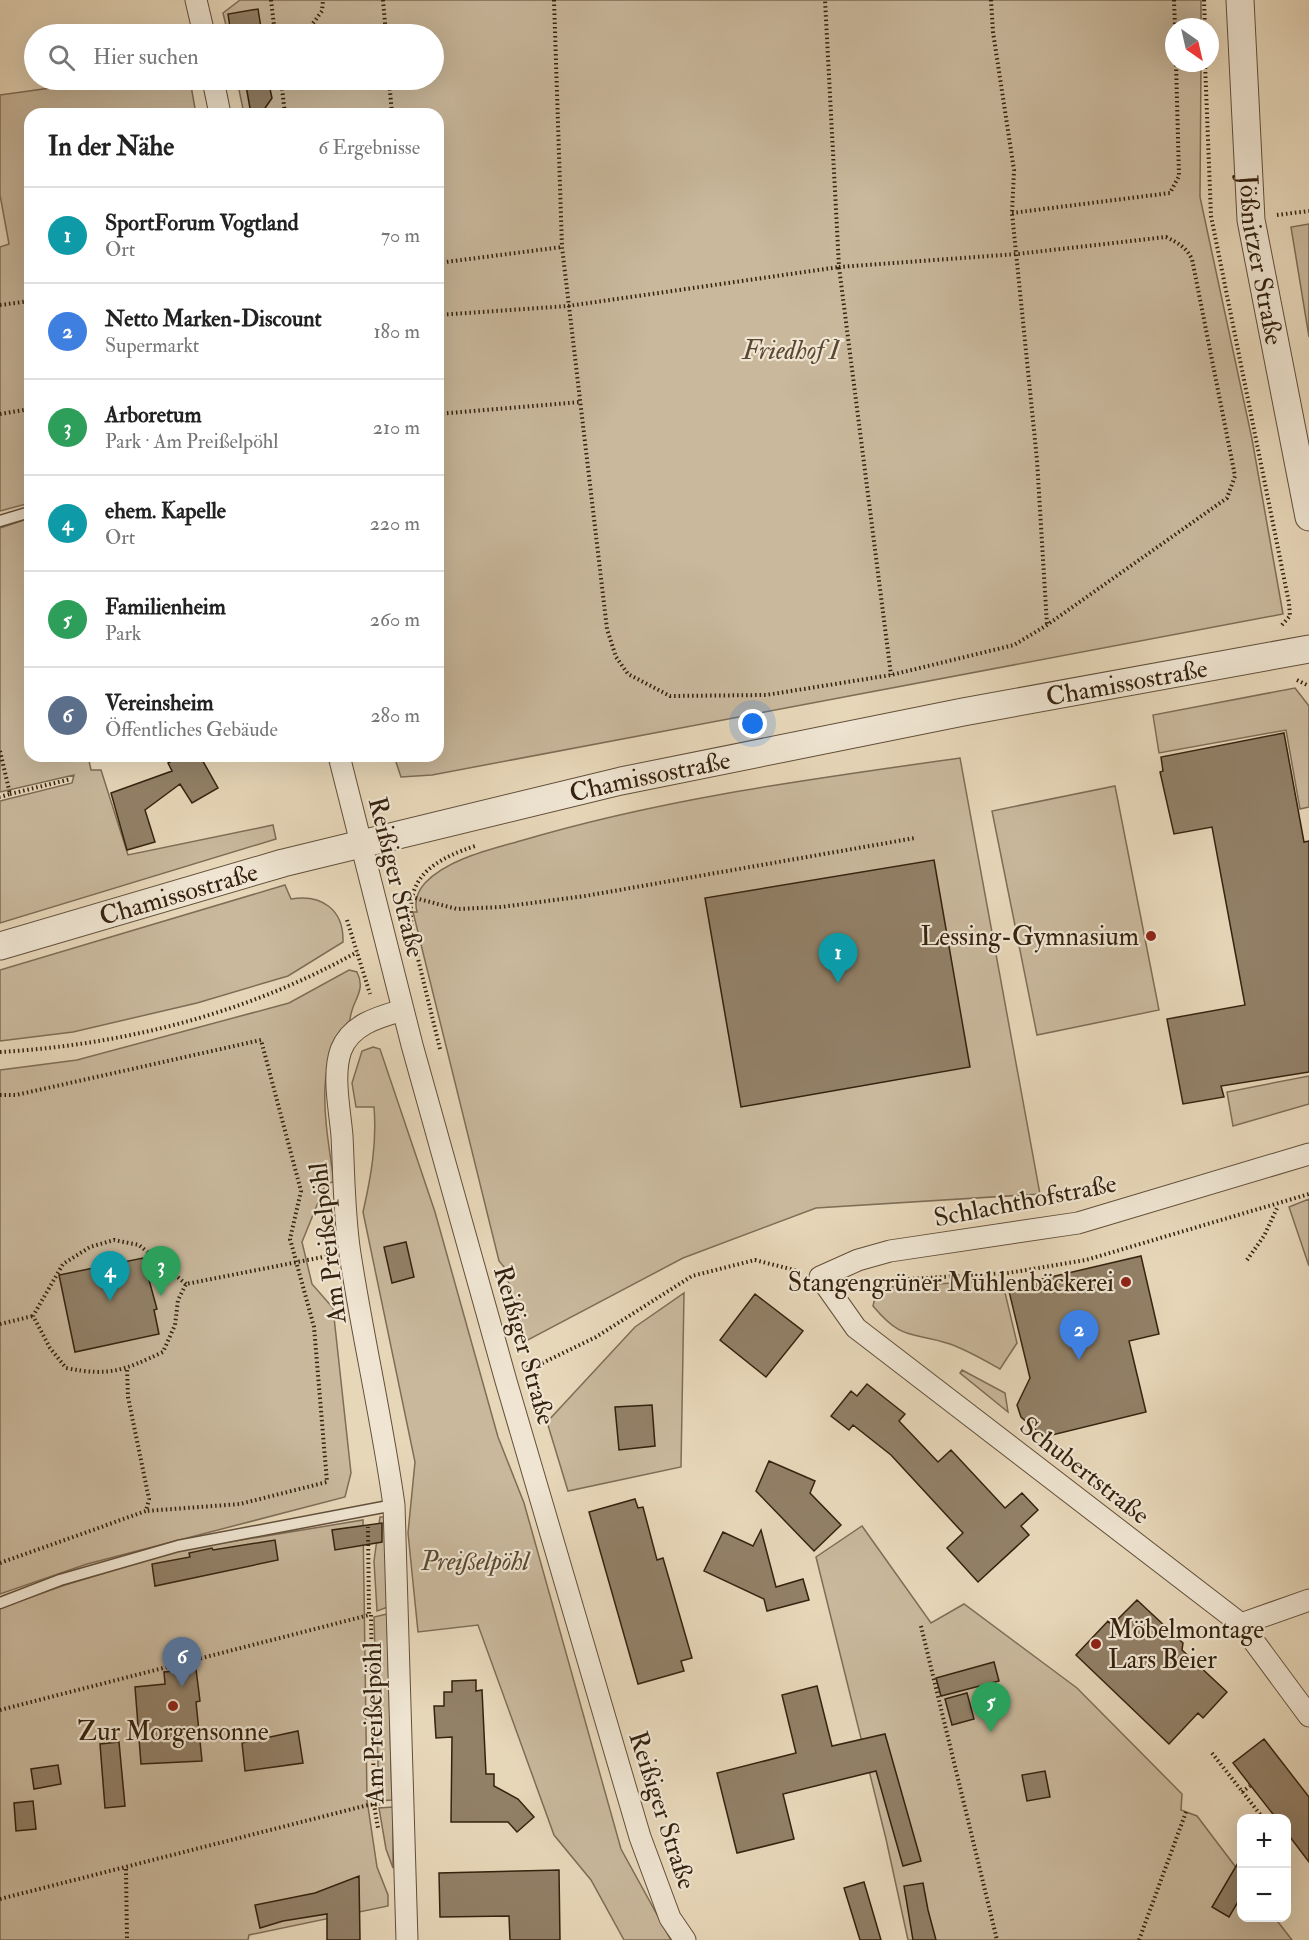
<!DOCTYPE html>
<html lang="de">
<meta charset="utf-8">
<style>
body{margin:0;font-family:"IM FELL Double Pica",serif;background:#f2f2f2;color:#222}
.controls{position:absolute;right:18px;bottom:18px;display:grid;overflow:hidden;border-radius:12px;box-shadow:0 6px 24px #0002}
.controls button{width:54px;height:54px;display:grid;place-items:center;padding:0;border:0;border-bottom:2px solid #e0e0e0;background:#fff;color:#222;font:30px sans-serif}
.compass{position:absolute;left:1165px;top:18px;width:54px;height:54px;border-radius:50%;background:#fff;box-shadow:0 6px 24px #0002;rotate:146deg}
.you{position:absolute;left:753px;top:724px;width:21px;height:21px;margin:-15px;border:4px solid #fff;border-radius:50%;background:#1a73e8;box-shadow:0 0 0 9px #1a73e833}
.badge{display:grid;place-items:center;width:39px;height:39px;border-radius:50%;background:#0f766e;color:#fff;font-size:20px;font-weight:700}
.pin{position:absolute;translate:-50% -50px;filter:drop-shadow(0 2px 3px #0008)}
.pin::after{content:'';position:absolute;top:32px;width:21px;height:18px;background:inherit;clip-path:polygon(0 0,100% 0,50% 100%)}
.list{margin:0;padding:0;list-style:none}
h2{display:flex;justify-content:space-between;align-items:center;height:78px;margin:0;padding:0 24px;font-size:26px}
h2 small{font-size:20px;font-weight:400;color:#767676}
.list li{display:grid;grid-template-columns:39px 1fr auto;gap:18px;align-items:center;box-sizing:border-box;height:96px;padding:0 24px;border-top:2px solid #e0e0e0}
.list b{display:block;font-size:22px;white-space:nowrap}
.list p{margin:0;font-size:20px;white-space:nowrap;color:#767676}
.list em{font-size:20px;font-style:normal;color:#767676}
.icon{flex:none;width:33px;height:33px;fill:none;stroke:currentColor;stroke-width:2;stroke-linecap:round;stroke-linejoin:round}
.map{position:relative;flex:none;width:1309px;height:1940px;overflow:hidden}
.search{position:absolute;background:#fff;box-shadow:0 6px 24px #0002;left:24px;top:24px;width:420px;height:66px;display:flex;align-items:center;gap:15px;box-sizing:border-box;padding:0 21px;border-radius:33px;color:#767676;font-size:22px}
.panel{position:absolute;background:#fff;box-shadow:0 6px 24px #0002;left:24px;top:108px;width:420px;height:654px;border-radius:18px}
.map>svg:first-child{display:block}
.green{fill:#c9b89c;stroke:#7f6d56;stroke-width:1.5}
.building{fill:#928067;stroke:#35220f;stroke-width:1.5}
.lines{fill:none;stroke-linecap:round;stroke-linejoin:round}
.service-casing{stroke:#624f3a;stroke-width:13}
.minor-casing{stroke:#624f3a;stroke-width:23}
.tertiary-casing{stroke:#624f3a;stroke-width:29}
.path{stroke:#35220f;stroke-width:4;stroke-dasharray:1.5 3;stroke-linecap:butt}
.service{stroke:#efe5d2;stroke-width:10}
.minor{stroke:#efe5d2;stroke-width:21}
.tertiary{stroke:#efe5d2;stroke-width:27}
.poi-dot{fill:#8f2418;stroke:#efe5d2;stroke-width:2}
.labels{text-anchor:middle;stroke-width:4.5;stroke-linejoin:round;paint-order:stroke}
.street-label{font-size:26px;fill:#35220f;stroke:#efe5d2}
.park-label{font-size:26px;font-style:italic;fill:#5a4832;stroke:#efe5d2}
.poi-label{font-size:26px;fill:#35220f;stroke:#efe5d2;text-anchor:end}
</style>
<div class="map">
<svg width="1309" height="1940" viewBox="0 0 1309 1940">
<rect width="100%" height="100%" fill="#e7d7b9"/>
<filter id="stains"><feTurbulence type="fractalNoise" baseFrequency=".00333" numOctaves="4"/><feColorMatrix values="0 0 0 0 .2 0 0 0 0 .09 0 0 0 0 .02 0 0 0 .5 -.17"/></filter>
<radialGradient id="worn" r=".72"><stop offset=".6" stop-color="#630" stop-opacity="0"/><stop offset="1" stop-color="#630" stop-opacity=".3"/></radialGradient>
<path class="green" d="M240 0H1201V27H1174V63H1201L1200 197 1252 439 1283 614 432 775 401 777 394 756H438V114H244L237 80H434V34H228L223 13Z
M108 80H190L196 114H30V503L0 511V247L9 244 0 195V95Z
M1309 224V337L1291 227Z
M30 518V756H88L91 770H101L128 855 273 825 276 839 0 923V801L72 783 74 775 0 792V528Z
M1295 688 1309 706V807L1300 809 1286 730 1159 753 1153 715Z
M960 758 1040 1194 816 1208 683 1258 526 1341 504 1267 499 1261 413 912H417C414 901 417 892 425 883 448 859 489 850 520 841 664 798 812 779 960 758Z
M1115 786 1159 1010 1037 1035 992 811Z
M285 885 291 899C321 894 344 909 343 942L288 976 197 1003 73 1032 0 1041V970Z
M349 970 357 972C367 992 351 1001 350 1020 311 1063 327 1129 334 1182L326 1183 302 1242 312 1284 333 1308 351 1473 345 1497 87 1564 0 1594V1070L77 1060 289 1003Z
M373 1047 380 1049 435 1212 498 1437 524 1503 621 1849 671 1940H624L591 1880 554 1835 478 1625 418 1632 408 1533 415 1462 363 1212C371 1177 377 1143 374 1107H356L352 1083 362 1051Z
M1309 1076V1104L1233 1126 1227 1092Z
M1309 1199V1266L1289 1207Z
M1002 1280 1017 1343 1000 1369C984 1360 967 1350 950 1344 911 1331 903 1342 873 1306L876 1293 887 1287Z
M684 1293 681 1467 568 1491 547 1422 635 1327Z
M962 1370 1005 1393 1008 1412 960 1373Z
M380 1517H385L388 1607 377 1611 374 1561Z
M363 1520 367 1800 377 1867 388 1895V1906L249 1935 248 1940H0V1608L65 1585 180 1550Z
M862 1526 931 1623 964 1604 1077 1688 1182 1794 1181 1810 1197 1816 1241 1874 1242 1918H1275L1292 1940H908L886 1839 816 1557Z
M387 1614 392 1800 379 1801 374 1617Z
M393 1807V1868L386 1849 379 1808Z"/>
<path class="building" d="M258 9 262 34H231L228 14Z
M245 80H268L272 98 261 114H251Z
M1284 733 1304 842 1309 841V1072L1221 1086 1224 1097 1183 1104 1167 1019 1245 1005 1212 827 1174 834 1160 772 1163 771 1161 757Z
M180 756H200L218 788 192 803 180 784 145 810 155 842 127 850 111 793 172 771 168 763Z
M934 860 970 1067 741 1107 705 898Z
M406 1242 414 1277 392 1283 384 1247Z
M1141 1256 1159 1334 1129 1341 1146 1412 1044 1437 1021 1417 1017 1405 1030 1378 1008 1287Z
M143 1258 157 1309 154 1310 159 1334 75 1352 59 1275Z
M755 1294 803 1331 766 1377 720 1340Z
M867 1384 905 1414 899 1421 938 1462 951 1450 1005 1508 1022 1493 1038 1510 1021 1526 1029 1535 978 1582 947 1548 963 1533 891 1455 853 1425 849 1430 831 1416 851 1391 857 1396Z
M652 1405 655 1446 619 1450 615 1407Z
M769 1461 815 1481 810 1493 841 1525 814 1551 756 1491Z
M635 1499 638 1508 643 1507 657 1560 663 1558 692 1658 681 1661 684 1671 638 1684 589 1512Z
M382 1523V1542L335 1550 332 1530Z
M761 1530 776 1587 803 1579 809 1600 767 1611 764 1599 704 1571 723 1532 753 1546Z
M275 1540 278 1560 155 1586 152 1564 190 1557 189 1553 212 1548 213 1550Z
M1137 1600 1183 1643 1182 1650 1227 1692 1203 1718 1198 1713 1169 1744 1076 1655 1108 1621 1112 1625Z
M994 1662 999 1681 941 1696 936 1678Z
M196 1669 200 1701 196 1702 202 1761 141 1764 135 1687 165 1684 164 1672Z
M476 1680V1691L482 1690 486 1774H494V1786L518 1799 534 1817 517 1832 508 1822H451L452 1737 436 1738 434 1706H444V1692H452V1681Z
M817 1686 832 1746 885 1734 921 1861 903 1866 876 1771 783 1794 794 1839 737 1853 717 1773 796 1753 782 1695Z
M967 1693 974 1719 952 1725 945 1699Z
M298 1731 303 1763 245 1771 242 1743Z
M1264 1739 1309 1797V1862L1287 1833V1818H1276L1233 1763Z
M119 1742 125 1806 105 1808 100 1744Z
M58 1765 61 1784 34 1789 31 1769Z
M1045 1771 1050 1797 1027 1801 1022 1775Z
M33 1801 36 1829 16 1831 14 1803Z
M1242 1856V1895L1229 1917 1212 1907Z
M559 1870 560 1940H510L509 1916 440 1917 439 1873Z
M359 1876 360 1940H327V1914L283 1921 260 1928 255 1905 315 1893Z
M864 1882 881 1940H860L844 1888Z
M923 1883 928 1910 936 1940H913L904 1886Z"/>
<g class="lines">
<g class="service-casing">
<path id="service" d="M0 521 30 512
M0 1603 60 1580 178 1546 394 1505"/>
</g>
<g class="minor-casing">
<path id="minor" d="M196 0 204 34
M213 80 220 114
M339 756 412 1045 506 1381 640 1837 670 1918 685 1940
M403 1010C379 1017 351 1024 341 1050 332 1075 340 1111 342 1136 344 1175 344 1216 350 1254 363 1338 382 1420 394 1505L407 1940
M1309 1154 1078 1223 890 1251 858 1260 820 1277 856 1328 1241 1624 1309 1716
M1241 1624 1309 1600"/>
</g>
<g class="tertiary-casing">
<g id="tertiary">
<path id="s1" d="M1240 0 1251 220 1309 517"/>
<path id="s2" d="M0 946 283 863 621 781 963 712 1309 649"/>
</g>
</g>
<path class="path" d="M271 0 275 34
M383 0 386 34
M554 0 562 247 607 629 616 657 628 674 670 696 766 695 891 675 1014 645 1047 625 1227 498 1235 476 1192 259C1186 247 1178 243 1166 237L1017 254 839 267 825 0
M991 0 993 32 1014 170 1012 213 1037 460 1047 625
M1174 0 1175 27
M1204 0 1205 27
M305 34 322 11 323 0
M1205 63 1211 216 1289 603 1290 616 1281 626
M281 80 285 114
M389 80 392 114
M1012 213 1170 193 1179 176 1176 63
M1277 215 1309 211
M438 263 562 247
M0 305 30 301
M438 315 568 306 839 267 891 675
M0 414 30 409
M438 414 580 402
M1297 680 1309 686
M0 751 10 794 0 797
M10 794 71 779
M411 897 457 909 501 907 585 896 915 838
M347 920 370 994
M440 1049C433 1020 426 992 419 963 403 898 405 869 475 846
M0 1052C123 1045 249 1013 357 952
M0 1095H16L261 1040 301 1191 290 1239 314 1327 327 1482 240 1504 146 1511
M1247 1260 1264 1236 1278 1206
M877 1281 1008 1273 1086 1260 1309 1194
M186 1284 139 1245 114 1240 90 1247 63 1264 33 1316 50 1348 66 1368C110 1377 124 1370 163 1352L175 1325 178 1300 186 1284 328 1256
M0 1324 33 1316
M528 1365 530 1369 596 1337 692 1276 755 1260 798 1271
M0 1563 146 1511 149 1499 128 1397 127 1368
M371 1615 374 1805 378 1828
M921 1626 997 1940
M0 1710 369 1615 368 1527
M1212 1753 1263 1818
M1242 1792 1250 1786
M126 1869 127 1940
M0 1899 368 1805 380 1804
M1139 1940 1186 1812"/>
<use href="#service" class="service"/>
<use href="#minor" class="minor"/>
<use href="#tertiary" class="tertiary"/>
</g>
<g class="poi-dot">
<circle cx="1151" cy="936" r="6"/>
<circle cx="1126" cy="1282" r="6"/>
<circle cx="1096" cy="1644" r="6"/>
<circle cx="173" cy="1706" r="6"/>
</g>
<g class="labels">
<g class="street-label">
<text dy="9" stroke="none"><textPath href="#s1" startOffset="261">Jößnitzer Straße</textPath></text>
<text dy="9" stroke="none"><textPath href="#s2" startOffset="1158">Chamissostraße</textPath></text>
<text dy="9" stroke="none"><textPath href="#s2" startOffset="672">Chamissostraße</textPath></text>
<text transform="translate(397 877) rotate(76)" y="9">Reißiger Straße</text>
<text dy="9" stroke="none"><textPath href="#s2" startOffset="186">Chamissostraße</textPath></text>
<text transform="translate(1025 1200) rotate(-11)" y="9">Schlachthofstraße</text>
<text transform="translate(327 1243) rotate(-97)" y="9">Am Preißelpöhl</text>
<text transform="translate(525 1345) rotate(74)" y="9">Reißiger Straße</text>
<text transform="translate(1085 1470) rotate(38)" y="9">Schubertstraße</text>
<text transform="translate(373 1723) rotate(-91)" y="9">Am Preißelpöhl</text>
<text transform="translate(663 1810) rotate(72)" y="9">Reißiger Straße</text>
</g>
<g class="park-label">
<text x="791" y="359">Friedhof I</text>
<text x="475" y="1570">Preißelpöhl</text>
</g>
<g class="poi-label">
<text x="1139" y="945">Lessing-Gymnasium</text>
<text x="1114" y="1291">Stangengrüner Mühlenbäckerei</text>
<text x="1108" y="1638" text-anchor="start">Möbelmontage<tspan x="1108" dy="30">Lars Beier</tspan></text>
<text x="173" y="1740" text-anchor="middle">Zur Morgensonne</text>
</g>
</g>
<rect width="100%" height="100%" filter="url(#stains)"/>
<rect width="100%" height="100%" fill="url(#worn)"/>
</svg>
<div class="controls">
<button>+</button>
<button>−</button>
</div>
<svg class="compass" viewBox="-18 -18 36 36"><path d="M0-13l5 13h-10z" fill="#e53935"/><path d="M0 13l5-13h-10z" fill="#767676"/></svg>
<div class="you"></div>
<div class="pin badge" style="left:838px;top:983px;background:#0f9aa8">1</div>
<div class="pin badge" style="left:1079px;top:1360px;background:#3f7fe0">2</div>
<div class="pin badge" style="left:161px;top:1296px;background:#2e9e5b">3</div>
<div class="pin badge" style="left:110px;top:1301px;background:#0f9aa8">4</div>
<div class="pin badge" style="left:991px;top:1732px;background:#2e9e5b">5</div>
<div class="pin badge" style="left:182px;top:1687px;background:#5c6f8a">6</div>
<div class="search"><svg class="icon" aria-label="search" viewBox="0 0 24 24"><circle cx="10" cy="10" r="6"/><path d="M15 15l6 6"/></svg>Hier suchen</div>
<section class="panel">
<h2>In der Nähe<small>6 Ergebnisse</small></h2>
<ul class="list">
<li><span class="badge" style="background:#0f9aa8">1</span><div><b>SportForum Vogtland</b><p>Ort</p></div><em>70 m</em></li>
<li><span class="badge" style="background:#3f7fe0">2</span><div><b>Netto Marken-Discount</b><p>Supermarkt</p></div><em>180 m</em></li>
<li><span class="badge" style="background:#2e9e5b">3</span><div><b>Arboretum</b><p>Park · Am Preißelpöhl</p></div><em>210 m</em></li>
<li><span class="badge" style="background:#0f9aa8">4</span><div><b>ehem. Kapelle</b><p>Ort</p></div><em>220 m</em></li>
<li><span class="badge" style="background:#2e9e5b">5</span><div><b>Familienheim</b><p>Park</p></div><em>260 m</em></li>
<li><span class="badge" style="background:#5c6f8a">6</span><div><b>Vereinsheim</b><p>Öffentliches Gebäude</p></div><em>280 m</em></li>
</ul>
</section>
</div>
